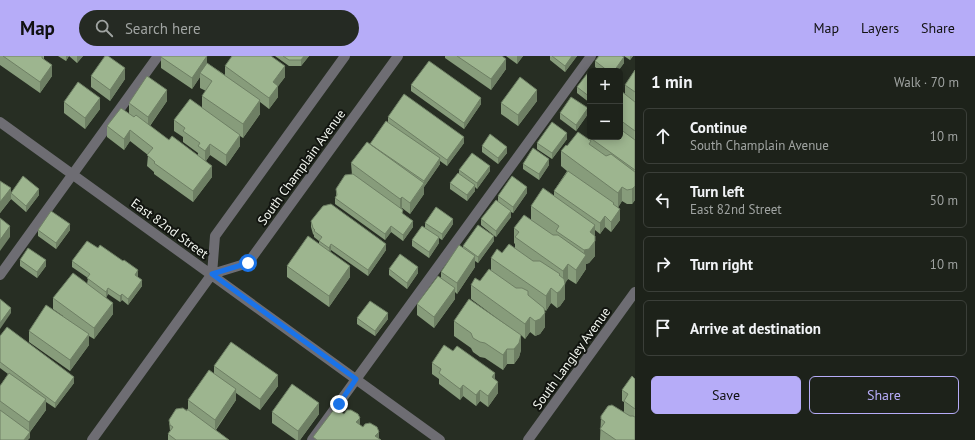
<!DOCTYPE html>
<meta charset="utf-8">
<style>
body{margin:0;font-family:"PT Sans",sans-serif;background:#252a23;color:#f1f3f6}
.controls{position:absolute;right:12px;top:12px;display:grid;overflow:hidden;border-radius:6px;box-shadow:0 2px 10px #0003}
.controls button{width:36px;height:36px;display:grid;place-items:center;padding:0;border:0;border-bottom:1px solid #3b3f39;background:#1d221a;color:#f1f3f6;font:20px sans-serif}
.stop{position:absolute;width:12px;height:12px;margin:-9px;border:3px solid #1a73e8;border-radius:50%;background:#fff}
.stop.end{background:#1a73e8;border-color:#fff;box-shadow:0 1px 4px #0008}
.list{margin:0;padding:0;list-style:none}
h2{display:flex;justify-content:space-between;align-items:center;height:52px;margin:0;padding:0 16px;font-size:17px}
h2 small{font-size:13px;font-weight:400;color:#a0a4a2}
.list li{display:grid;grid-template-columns:26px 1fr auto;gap:12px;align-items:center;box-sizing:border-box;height:56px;margin:0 8px 8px;padding:0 8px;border:1px solid #3b3f39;border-radius:6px}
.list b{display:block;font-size:15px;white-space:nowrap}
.list p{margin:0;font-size:13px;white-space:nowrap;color:#a0a4a2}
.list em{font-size:13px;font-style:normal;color:#a0a4a2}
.actions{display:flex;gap:8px;padding:12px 16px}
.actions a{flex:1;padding:9px 0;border:1px solid #b6acf8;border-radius:6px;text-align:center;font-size:14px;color:#b6acf8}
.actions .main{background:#b6acf8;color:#111}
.icon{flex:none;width:22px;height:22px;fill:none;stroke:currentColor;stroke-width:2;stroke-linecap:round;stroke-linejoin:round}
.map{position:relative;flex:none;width:635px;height:384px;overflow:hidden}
header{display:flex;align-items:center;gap:24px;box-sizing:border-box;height:56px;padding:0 20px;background:#b6acf8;color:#111}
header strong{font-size:19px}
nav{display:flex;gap:22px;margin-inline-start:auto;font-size:14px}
.search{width:280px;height:36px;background:#252a23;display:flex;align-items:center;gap:10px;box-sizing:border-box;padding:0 14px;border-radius:22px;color:#a0a4a2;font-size:15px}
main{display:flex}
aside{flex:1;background:#1d221a}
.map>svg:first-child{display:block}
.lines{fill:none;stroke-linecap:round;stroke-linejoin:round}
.minor{stroke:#6e6d73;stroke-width:10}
.wall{fill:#879c7b}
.shaded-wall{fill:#6e7f64}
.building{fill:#9db58f;stroke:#6e7f64}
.route{stroke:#1a73e8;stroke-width:5}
.labels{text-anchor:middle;stroke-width:4;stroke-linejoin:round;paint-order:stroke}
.street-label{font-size:13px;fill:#f2f6ef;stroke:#121510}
</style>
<header>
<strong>Map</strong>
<div class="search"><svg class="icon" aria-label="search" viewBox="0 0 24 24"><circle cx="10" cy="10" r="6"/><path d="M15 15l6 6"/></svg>Search here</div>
<nav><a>Map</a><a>Layers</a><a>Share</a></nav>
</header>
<main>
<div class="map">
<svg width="635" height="384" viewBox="0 0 635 384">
<rect width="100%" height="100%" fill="#272e23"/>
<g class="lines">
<path class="minor" d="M0 66 440 384
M212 218 248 207 398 0
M0 219 158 0
M92 384 212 218 215 180 345 0
M312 384 591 0
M528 384 635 236"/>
</g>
<path class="wall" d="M0 0H44V3L52 20 40 37 0 9Z
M58 0H83L77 7 69 0 66 5Z
M275 0H309L301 10H289Z
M445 0H502L506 13 491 34 445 2Z
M506 0H523L517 8Z
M550 0H577L565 16 550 4Z
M624 0H633L630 4Z
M161 1 207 7 225 19V10L285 21 278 30V41L269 53 260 46V58L243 82 240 80V90L226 110 210 99 206 105 212 121 193 146 154 118V116L147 110 148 99 130 85 124 94 107 81V70L129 58V47L167 45 150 70 169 84 198 99V97L183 86V81L174 75V64L202 51V40L206 35 200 32V21L192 33 161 12Z
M595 5 624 7 618 15H600L595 11Z
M635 14V144L632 148H627L622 145 618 151 620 164 611 176 605 171 600 178 595 174V200L589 207 586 208V213L576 228 568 223 565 227V243L560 250 557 252 551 247 546 255 545 254V271L540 278 535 280 530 276 525 283 521 279V294L519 301 514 308H507L503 314 485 302 480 301 473 296 471 292 454 280V265L510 272 471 243V229L480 225 491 214V202L515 193V188L514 187V172L531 163V150L554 140V135L567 115 561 110V95L567 90 589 84V81H620V37L625 38V29Z
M590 15V47L577 37V31Z
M91 20 125 23 110 45 91 31Z
M411 29 481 48 464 73 411 35Z
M537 45 518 70 501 58V47Z
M64 46 100 53 85 73 64 57Z
M560 57 588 58 576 75 560 63Z
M388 61 464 87 447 110 440 105V108L424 131V138L410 158 402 152 401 153 403 158 413 171 403 185 391 176 385 184 335 148V142L336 140V133L352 119 351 107 370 88 388 66Z
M567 83 552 103 537 93V87Z
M482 90 507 97 498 108 482 96Z
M523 108 549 109 539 124 523 113Z
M459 114 490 115 477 133 475 131V135L467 145 450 133V127L459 118Z
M0 125 11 137 39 139 26 156 11 143 0 157Z
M527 137 513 157 511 156V161L496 181 481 169V163L498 145V140Z
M311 165 386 194 368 220 331 194 330 195 350 221 329 251 287 221V210L319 187V185L314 181V179L313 178 311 171Z
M425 167 453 168 442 184 439 182V187L429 202 412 190V184L425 172Z
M38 174H70L56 193 38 180Z
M494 185 478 207 475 205V211L457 238 455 236V243L434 272 417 259V248L441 222V216L463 192V190Z
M20 204 46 210 37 222 20 210Z
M72 205 138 220V221L142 230 128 249 122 244 120 246 108 238 106 242 113 258 94 283 89 280V289L70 315 29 286V275L63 260 53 253V242L87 228 88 222 72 211Z
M389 213 418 217 407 233 389 219Z
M357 262 388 263 375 280 357 268Z
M0 280 74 327 55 352 46 346V354L30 376V382L0 384V330L8 318 0 312Z
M432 307 495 323 498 337 488 351 480 345 476 350 463 340 460 344 439 328V323L432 318Z
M214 310 278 330 260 354 236 337V344L216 374 229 384H168V378L170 375 169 364 188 354V344L214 317Z
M635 323V384H600L601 360 624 356V346L622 345V334Z
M272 356 319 358 300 384H296L272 367Z"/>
<path class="shaded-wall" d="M66 0H69L66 5Z
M77 0H83L77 7Z
M207 0V11L200 17V21L192 33V22Z
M304 0H309L301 10V4Z
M517 0H523L517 8Z
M572 0H577L565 16V10Z
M630 0H633L630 4Z
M624 1V7L618 15H614Z
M506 3V13L491 34V23Z
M52 9V20L40 37V26Z
M285 10V21L273 37V26Z
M125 12V23L110 45V34Z
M278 30V41L269 53V42Z
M167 34V45L148 72V61Z
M537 34V45L518 70V59Z
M100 42V53L85 73V62Z
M481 42V48L464 73V67Z
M260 44V58L243 82V68Z
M588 52V58L576 75V69Z
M130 74V85L124 94V83Z
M567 77V83L552 103V97Z
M240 79V90L226 110V99Z
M464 81V87L447 110V104Z
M210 88V99L205 106V95Z
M507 91V97L498 108V102Z
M440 102V108L424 131V138L410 158V147L424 128V125Z
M549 103V109L539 124V118Z
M212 110V121L193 146V135Z
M490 110V115L477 133V127Z
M475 129V135L467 145V139Z
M635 130V144L632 148V133Z
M527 131V137L513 157V151Z
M622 131V145L618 152V137Z
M11 132V143L0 157V146Z
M39 133V139L26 156V150Z
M402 141V152L400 154V143Z
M620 153V164L611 176V166Z
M511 155V161L496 181V175Z
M605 160V171L600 178V167Z
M453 163V168L442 184V178Z
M413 165V171L403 185V179Z
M70 168V174L56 193V187Z
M595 169V184L590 176Z
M10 170V181L0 195V184Z
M391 170V176L385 184V178Z
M494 180V185L478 207V201Z
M439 181V187L429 202V196Z
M595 185V200L589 207 586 208V213L576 228V214L584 201V194Z
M331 188V194L329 198V192Z
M386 188V194L368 220V214Z
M475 200V211L457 238V227Z
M46 204V210L37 222V216Z
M568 208V223L563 230V215Z
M350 210V221L329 251V240Z
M418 211V217L407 233V227Z
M138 214V220L135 225V219Z
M142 224V230L128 249V243Z
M565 228V243L560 250 557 252V237Z
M108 232V238L106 242V236Z
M455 232V243L434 272V261Z
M551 232V247L546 255V240Z
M122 238V244L120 246V240Z
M113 247V258L94 283V272Z
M11 252V257L0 273V267Z
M388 257V263L375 280V275Z
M545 257V271L540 278 535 280V265Z
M530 261V276L525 283V268Z
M89 278V289L70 315V304Z
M521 279V294L519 301 514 308V293Z
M507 293V308L503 314V299Z
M495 317V328L492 321Z
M278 319V330L260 354V343Z
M74 321V327L55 352V347Z
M498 326V337L488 351V340Z
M463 329V340L460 344V333Z
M236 333V344L215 374V364Z
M480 334V345L476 350V339Z
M46 343V354L29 377V366Z
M319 347V358L300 384H298V375Z
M360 362V377L356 366Z
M30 376V382L28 384H24Z
M379 376V384L375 380Z"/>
<path class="building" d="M3 0H42V2L52 9 40 26Z
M105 0H108L125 12 110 34 91 20Z
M161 0H207L192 22 161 1Z
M232 0H271L285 10 273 26 278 30 269 42 225 10Z
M283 0H304L301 4H289Z
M457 0H502L506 3 491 23Z
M552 0H572L565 10Z
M599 0H622L624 1 614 15H608L595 5Z
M429 5 481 42 464 67 411 29Z
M207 7 260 44 243 68 202 40 212 25 200 17Z
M590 14V41L577 31Z
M635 14V36L625 29Z
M147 20 167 34 148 61 129 47Z
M520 21 537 34 518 59 501 47Z
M78 26 100 42 85 62 64 46Z
M621 35 635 46V75L620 64V37Z
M404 38 464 81 447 104 388 61Z
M571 41 588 52 576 69 560 57Z
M190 43 240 79 226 99 210 88 205 95 198 90 200 87 183 75 185 72 174 64Z
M121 52 134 61 136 59 169 84 172 80 212 110 193 135 154 107 155 106 147 99 153 92 130 74 124 83 107 70Z
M386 65 440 102 424 125 370 88Z
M552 66 567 77 552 97 537 87Z
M620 73 635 84V114L589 81 590 79V81H620Z
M578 76 591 85 589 88 606 100 611 98 635 116V130L632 133 627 134 622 131 618 137 561 95 566 89 567 90Z
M490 78 507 91 498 102 482 90Z
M367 86 424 127 410 147 402 141 400 143 351 107Z
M533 92 549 103 539 118 523 108Z
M472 97 490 110 477 127 459 114Z
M568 115 614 147 613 148 620 153 611 166 605 160 600 167 554 135Z
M458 117 475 129 467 139 450 127Z
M353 118 403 154 402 157 413 165 403 179 391 170 385 178 335 142 337 139 336 133 345 119Z
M23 120 39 133 26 150 11 137Z
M512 120 527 131 513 151 498 140Z
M0 125 11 132 0 146Z
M543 132 595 169 590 176 595 180V185L589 193 584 194 556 175 559 170 531 150Z
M496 144 511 155 496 175 481 163Z
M331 148 386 188 368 214 331 188 329 192 319 185 322 181 314 175 315 174 313 172 311 165 323 150Z
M436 151 453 163 442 178 425 167Z
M51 155 70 168 56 187 38 174Z
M524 159 553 179H558L586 199 576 214 568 208 563 215 515 181 519 176 514 172Z
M0 162 10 170 0 184Z
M478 169 494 180 478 201 463 190Z
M422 170 439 181 429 196 412 184Z
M308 180 350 210 329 240 287 210Z
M87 185 98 192 100 189 123 205 124 204 138 214 135 219 142 224 128 243 122 238 120 240 108 232 106 236 87 222 90 218 72 205Z
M509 188 533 205H540L560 218 559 219 564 223 565 228 560 235 557 237 551 232 546 240 491 202 497 193 502 197Z
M459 189 475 200 457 227 441 216Z
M28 192 46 204 37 216 20 204Z
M400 198 418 211 407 227 389 213Z
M489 213 516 232H522L528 235V239L544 252 545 257 540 263 535 265 530 261 525 268 471 229 475 222 480 225Z
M73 217 113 247 94 272 53 242Z
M438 220 455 232 434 261 417 248Z
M0 243 11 252 0 267Z
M469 243 521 279 519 287 514 293H507L503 299 485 287 480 286 473 282 471 277 454 265Z
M370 245 388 257 375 275 357 262Z
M46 249 89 278 70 304 29 275Z
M7 271 74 321 55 347 0 306V280Z
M231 286 278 319 260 343 214 310Z
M444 289 453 295 457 290 495 317 492 321 498 326 488 340 480 334 476 339 463 329 460 333 439 317 441 313 432 307Z
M209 314 236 333 215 364 188 344Z
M9 317 46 343 29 366 0 345V330Z
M632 320 635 323V353L624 345 628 338 622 334Z
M292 328 319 347 298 375 272 356Z
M612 349 630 360H633L635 361V384H616L600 373 605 366 601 363V360L608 350Z
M183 352 187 355V353L229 384H176L168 378 173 371 170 369 169 364 176 353Z
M335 352 344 358 347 354H351L358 358 360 362 356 366 363 371 365 368 370 367 377 371 379 376 375 380 381 384H317L313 381Z
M0 354 30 376 24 384H0Z"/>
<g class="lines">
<path class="route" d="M248 207 212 218 356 323 339 348"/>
</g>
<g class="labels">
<g class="street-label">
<text transform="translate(301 111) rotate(-54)" y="5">South Champlain Avenue</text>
<text transform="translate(170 172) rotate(36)" y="5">East 82nd Street</text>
<text transform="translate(571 302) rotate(-54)" y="5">South Langley Avenue</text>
</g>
</g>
</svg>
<div class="controls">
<button>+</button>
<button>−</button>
</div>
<div class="stop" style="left:248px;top:207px"></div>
<div class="stop end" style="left:339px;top:348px"></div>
</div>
<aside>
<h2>1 min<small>Walk · 70 m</small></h2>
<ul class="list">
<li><svg class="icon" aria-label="ahead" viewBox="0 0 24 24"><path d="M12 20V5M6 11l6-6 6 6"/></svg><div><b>Continue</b><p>South Champlain Avenue</p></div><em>10 m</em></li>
<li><svg class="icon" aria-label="left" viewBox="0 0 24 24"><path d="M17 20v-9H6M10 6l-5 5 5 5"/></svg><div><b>Turn left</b><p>East 82nd Street</p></div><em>50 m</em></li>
<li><svg class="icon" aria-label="right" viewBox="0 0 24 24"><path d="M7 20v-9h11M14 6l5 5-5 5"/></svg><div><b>Turn right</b></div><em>10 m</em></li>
<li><svg class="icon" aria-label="arrive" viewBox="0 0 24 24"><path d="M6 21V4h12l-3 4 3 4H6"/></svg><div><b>Arrive at destination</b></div></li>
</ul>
<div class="actions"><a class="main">Save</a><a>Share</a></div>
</aside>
</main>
